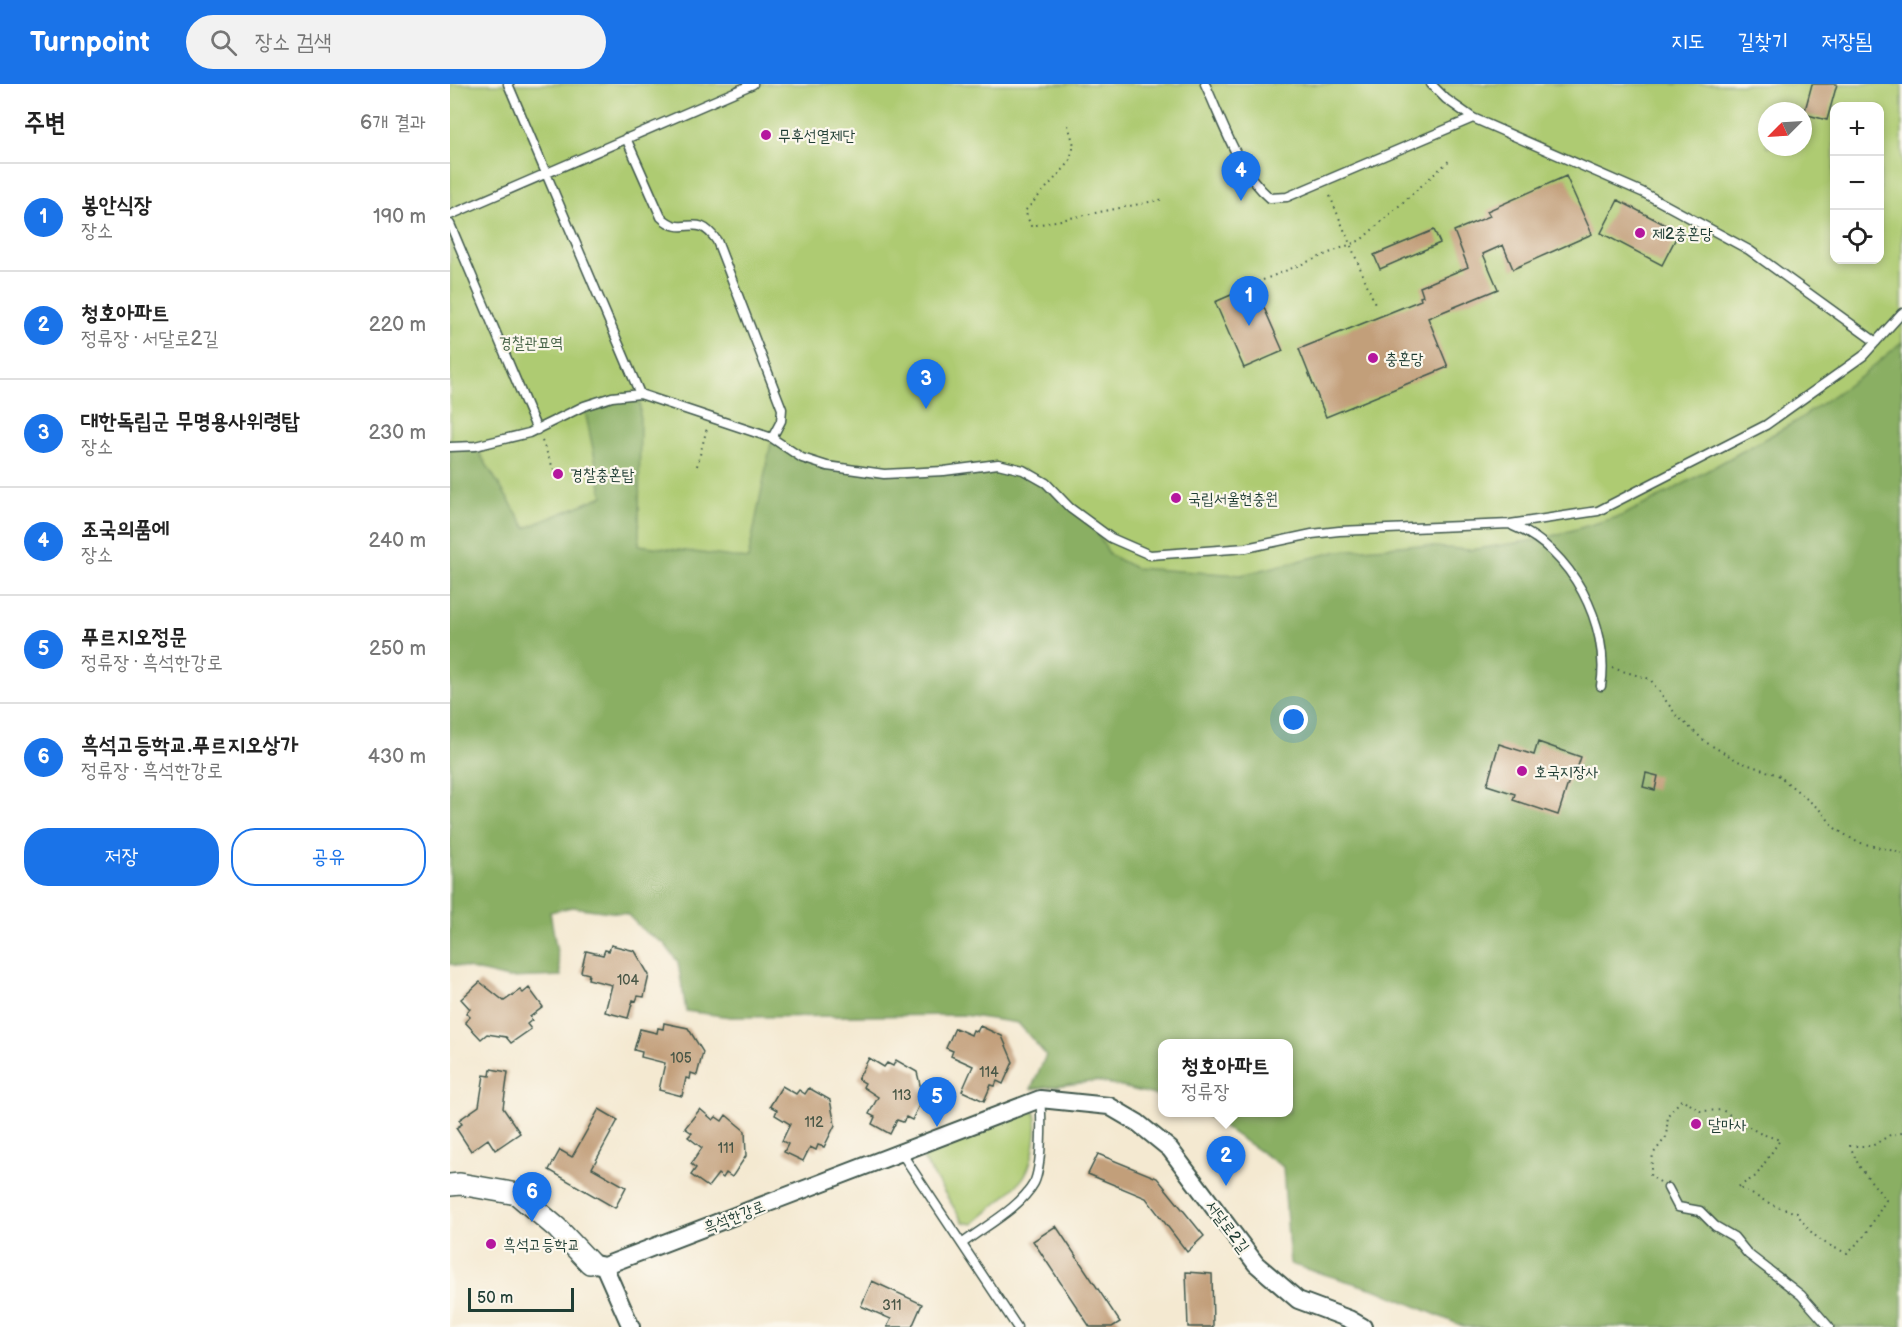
<!DOCTYPE html>
<html lang="ko">
<meta charset="utf-8">
<style>
body{margin:0;font-family:"Balsamiq Sans","Poor Story",sans-serif;background:#f2f2f2;color:#222}
.controls{position:absolute;right:18px;top:18px;display:grid;overflow:hidden;border-radius:12px;box-shadow:0 3px 9px #0003}
.controls button{width:54px;height:54px;display:grid;place-items:center;padding:0;border:0;border-bottom:2px solid #e0e0e0;background:#fff;color:#222;font:30px sans-serif}
.compass{position:absolute;left:1308px;top:18px;width:54px;height:54px;border-radius:50%;background:#fff;box-shadow:0 3px 9px #0003;rotate:246deg}
.scale{position:absolute;left:18px;bottom:15px;width:106px;box-sizing:border-box;padding-left:6px;border:3px solid #1f3d34;border-top:0;font-size:16px;line-height:21px;white-space:nowrap;color:#1f3d34;-webkit-text-stroke:4px #fbf7ec;paint-order:stroke}
.you{position:absolute;left:844px;top:636px;width:21px;height:21px;margin:-15px;border:4px solid #fff;border-radius:50%;background:#1a73e8;box-shadow:0 0 0 9px #1a73e833}
.badge{display:grid;place-items:center;width:39px;height:39px;border-radius:50%;background:#1a73e8;color:#fff;font-size:20px;font-weight:700}
.pin{position:absolute;translate:-50% -50px;filter:drop-shadow(0 2px 3px #0008)}
.pin::after{content:'';position:absolute;top:32px;width:21px;height:18px;background:inherit;clip-path:polygon(0 0,100% 0,50% 100%)}
.popup{position:absolute;left:708px;top:955px;width:135px;height:78px;box-sizing:border-box;display:grid;place-content:center;border-radius:12px;background:#fff;filter:drop-shadow(0 2px 4px #0005);font-size:20px;white-space:nowrap;color:#767676}
.popup b{font-size:22px;color:#222}
.popup::after{content:'';position:absolute;left:50%;top:100%;margin-left:-12px;border:12px solid transparent;border-top-color:#fff}
.list{margin:0;padding:0;list-style:none}
h2{display:flex;justify-content:space-between;align-items:center;height:78px;margin:0;padding:0 24px;font-size:26px}
h2 small{font-size:20px;font-weight:400;color:#767676}
.list li{display:grid;grid-template-columns:39px 1fr auto;gap:18px;align-items:center;box-sizing:border-box;height:108px;padding:0 24px;border-top:2px solid #e0e0e0}
.list b{display:block;font-size:22px;white-space:nowrap}
.list p{margin:0;font-size:20px;white-space:nowrap;color:#767676}
.list em{font-size:20px;font-style:normal;color:#767676}
.actions{display:flex;gap:12px;padding:18px 24px}
.actions a{flex:1;padding:14px 0;border:2px solid #1a73e8;border-radius:24px;text-align:center;font-size:21px;color:#1a73e8}
.actions .main{background:#1a73e8;color:#fff}
.icon{flex:none;width:33px;height:33px;fill:none;stroke:currentColor;stroke-width:2;stroke-linecap:round;stroke-linejoin:round}
.map{position:relative;flex:none;width:1452px;height:1243px;overflow:hidden}
header{display:flex;align-items:center;gap:36px;box-sizing:border-box;height:84px;padding:0 30px;background:#1a73e8;color:#fff}
header strong{font-size:28px}
nav{display:flex;gap:33px;margin-inline-start:auto;font-size:21px}
.search{width:420px;height:54px;background:#f2f2f2;display:flex;align-items:center;gap:15px;box-sizing:border-box;padding:0 21px;border-radius:33px;color:#767676;font-size:22px}
main{display:flex}
aside{flex:1;background:#fff}
.map>svg:first-child{display:block}
.green{fill:#aecb72;stroke:#668453;stroke-width:1.5;fill-rule:evenodd}
.forest{fill:#8aaf64;stroke:#54764c;stroke-width:1.5}
.building{fill:#c29f7a}
.lines{fill:none;stroke-linecap:round;stroke-linejoin:round}
.service-casing{stroke:#3f574c;stroke-width:11}
.minor-casing{stroke:#3f574c;stroke-width:20}
.tertiary-casing{stroke:#3f574c;stroke-width:24}
.path{stroke:#3f574c;stroke-width:2;stroke-dasharray:1.5 4.5;stroke-linecap:butt}
.service{stroke:#fff;stroke-width:8}
.minor{stroke:#fff;stroke-width:16}
.tertiary{stroke:#fff;stroke-width:21}
.poi-dot{fill:#b5179e;stroke:#fbf7ec;stroke-width:2}
.labels{text-anchor:middle;stroke-width:4.5;stroke-linejoin:round;paint-order:stroke}
.number-label{font-size:14px;fill:#485646}
.poi-label{font-size:16px;fill:#1f3d34;stroke:#fbf7ec;text-anchor:start}
.park-label{font-size:16px;fill:#436044;stroke:#fbf7ec}
.street-label{font-size:16px;fill:#1f3d34;stroke:#fbf7ec}
</style>
<header>
<strong>Turnpoint</strong>
<div class="search"><svg class="icon" aria-label="search" viewBox="0 0 24 24"><circle cx="10" cy="10" r="6"/><path d="M15 15l6 6"/></svg>장소 검색</div>
<nav><a>지도</a><a>길찾기</a><a>저장됨</a></nav>
</header>
<main>
<aside>
<h2>주변<small>6개 결과</small></h2>
<ul class="list">
<li><span class="badge">1</span><div><b>봉안식장</b><p>장소</p></div><em>190 m</em></li>
<li><span class="badge">2</span><div><b>청호아파트</b><p>정류장 · 서달로2길</p></div><em>220 m</em></li>
<li><span class="badge">3</span><div><b>대한독립군 무명용사위령탑</b><p>장소</p></div><em>230 m</em></li>
<li><span class="badge">4</span><div><b>조국의품에</b><p>장소</p></div><em>240 m</em></li>
<li><span class="badge">5</span><div><b>푸르지오정문</b><p>정류장 · 흑석한강로</p></div><em>250 m</em></li>
<li><span class="badge">6</span><div><b>흑석고등학교.푸르지오상가</b><p>정류장 · 흑석한강로</p></div><em>430 m</em></li>
</ul>
<div class="actions"><a class="main">저장</a><a>공유</a></div>
</aside>
<div class="map">
<svg width="1452" height="1243" viewBox="0 0 1452 1243">
<rect width="100%" height="100%" fill="#fbf7ec"/>
<filter id="ink" filterUnits="userSpaceOnUse"><feTurbulence type="fractalNoise" baseFrequency=".0167" numOctaves="2"/><feDisplacementMap in="SourceGraphic" scale="12" xChannelSelector="R" yChannelSelector="G"/><feConvolveMatrix kernelMatrix="1 2 1 2 8 2 1 2 1" color-interpolation-filters="sRGB"/></filter>
<filter id="wash" filterUnits="userSpaceOnUse"><feTurbulence type="fractalNoise" baseFrequency=".008" numOctaves="4" result="noise"/><feDisplacementMap in="SourceGraphic" scale="24" xChannelSelector="R" yChannelSelector="G"/><feGaussianBlur stdDeviation="1.35" result="paint"/><feColorMatrix in="noise" values="0 0 0 0 0 0 0 0 0 0 0 0 0 0 0 0 0 1.4 0 .05"/><feComposite in="paint" operator="in"/></filter>
<g filter="url(#wash)">
<rect width="100%" height="100%" fill="#f4e9d1"/>
<path class="green" d="M0 0H1452V1015L0 662ZM1384 22H1430V176H1384ZM1317 27H1353V63H1317Z
M582 1023C592 1036 583 1077 575 1091 568 1104 535 1129 523 1140L513 1138 472 1073Z"/>
<path class="forest" d="M1452 258V1243H1015L930 1207 840 1180 833 1083 753 1029 839 1028V960H713V1013L647 997 581 1005 596 971 568 939 514 931 281 933 236 927 228 878 214 859 195 848 177 830 122 823 100 828 111 892 58 894 0 880V363L25 362 76 444 153 412 134 322 190 310 189 461 298 475 322 354 352 374 410 388 523 382 573 386 641 439 660 471 685 484 791 491 889 467 961 461 1020 466 1092 455 1171 432 1210 413 1345 338 1414 290Z"/>
<g id="blocks">
<path class="building" d="M1362 0H1387L1377 36 1354 30Z
M1116 92 1142 150 1063 185 1053 161 1033 170 1048 205 978 234 998 283 876 333 849 265 971 216 970 213 973 212 970 203 1018 183 1004 147 1040 132 1037 127Z
M1168 116 1229 148 1212 181 1151 149Z
M984 146 990 159 930 185 924 171Z
M804 201 833 267 794 284 765 218Z
M1088 658 1131 673 1126 688 1122 687 1108 731 1063 716 1065 710 1037 701 1049 660 1084 671Z
M1196 689 1208 692 1205 706 1193 703Z
M161 861 185 867 199 891 194 913 188 912 186 917 183 916 178 934 155 928 162 901 138 895 139 890 131 888 136 867 153 871 155 866 159 867Z
M30 898 54 917 70 906 73 909 79 904 93 923 80 933 82 936 77 940 81 945 61 959 56 953 37 950 31 955 15 938 20 933 16 929 20 925 11 915Z
M214 939 238 944 253 968 247 991 241 989 240 995 236 994 232 1012 209 1006 215 979 191 973 192 968 184 966 190 945 207 949 208 944 213 945Z
M530 942 552 952 563 978 553 1000 547 997 545 1002 541 1001 534 1017 512 1007 523 982 501 972 503 967 496 964 505 944 521 951 523 946 527 948Z
M419 974 434 983 437 979 443 982 446 976 467 988 473 1013 462 1036 456 1033 453 1038 447 1036 440 1050 422 1040 425 1033 419 1030 428 1013 413 1003 415 999 408 995Z
M41 985 58 988 53 1024 70 1049 45 1066 38 1055 21 1067 6 1044 12 1040 9 1036 29 1022 34 991 40 992Z
M332 1002 346 1010 349 1006 355 1010 359 1004 380 1016 385 1041 374 1063 368 1061 366 1066 360 1063 353 1077 334 1068 338 1060 332 1057 340 1040 325 1031 327 1026 320 1022Z
M149 1025 168 1036 142 1084 176 1103 165 1124 99 1086 110 1066 122 1073Z
M250 1025 263 1036 266 1033 272 1037 276 1031 295 1047 296 1072 282 1093 276 1089 273 1094 268 1090 258 1103 241 1091 246 1084 241 1080 252 1064 238 1053 242 1049 235 1044Z
M648 1070 707 1094 754 1152 737 1168 696 1114 638 1090Z
M606 1142 670 1238 662 1243H640L583 1157Z
M736 1188 762 1190 763 1243H738Z
M422 1197 472 1220 462 1243H437L441 1235 411 1222Z"/>
</g>
</g>
<g filter="url(#ink)">
<use href="#blocks" fill-opacity="0" stroke="#3f574c" stroke-width="1.5"/>
<g class="lines">
<g class="service-casing">
<path id="service" d="M58 0 190 310
M755 0C773 38 787 86 820 114L837 113 1023 34 1192 108 1299 166 1426 258
M981 0 996 15 1023 34
M176 54 211 133C235 156 245 125 267 157L332 325 331 337 322 354
M0 131 303 0
M0 140 87 346
M0 363 25 362 79 349 134 322 162 313 190 310 322 354 352 374 377 382 434 390 494 387 548 380 573 386 596 399 620 424 661 454 700 471 796 464 862 450 889 447 1060 440 1148 427 1316 341 1413 272 1452 229
M1063 442C1121 464 1161 542 1151 602
M452 1070 567 1243
M1218 1104 1228 1123 1250 1127 1265 1142 1284 1153 1298 1170 1351 1211 1379 1243
M513 1159C535 1142 570 1124 584 1099 592 1083 592 1033 590 1015"/>
</g>
<g class="minor-casing">
<path id="minor" d="M140 1179 154 1182 590 1015 659 1022 688 1039 720 1065 806 1180 848 1216 899 1235 913 1243
M154 1182 181 1243"/>
</g>
<g class="tertiary-casing">
<path id="tertiary" d="M0 1101 10 1100 67 1110 107 1144 140 1179"/>
</g>
<path class="path" d="M618 41 624 61 619 79 575 127 581 142 714 115
M880 112 926 222
M813 196 911 156 1001 75
M92 357 104 386
M247 382 257 344
M1162 584 1200 595 1227 632 1257 659 1290 678 1328 691 1369 725 1386 745 1407 758 1452 769
M1210 1098 1200 1092 1203 1070 1216 1053 1218 1031 1232 1015 1250 1027 1272 1026 1309 1049 1330 1056 1306 1092 1288 1103 1327 1123 1347 1129C1360 1151 1373 1160 1397 1169L1414 1153 1436 1116 1409 1082 1400 1062H1422L1440 1051 1452 1049"/>
<use href="#service" class="service"/>
<use href="#minor" class="minor"/>
<use href="#tertiary" class="tertiary"/>
</g>
</g>
<g class="poi-dot">
<circle cx="316" cy="51" r="6"/>
<circle cx="1190" cy="149" r="6"/>
<circle cx="923" cy="274" r="6"/>
<circle cx="108" cy="390" r="6"/>
<circle cx="726" cy="414" r="6"/>
<circle cx="1072" cy="687" r="6"/>
<circle cx="1246" cy="1040" r="6"/>
<circle cx="41" cy="1160" r="6"/>
</g>
<g class="labels">
<g class="number-label">
<text x="178" y="901">104</text>
<text x="231" y="979">105</text>
<text x="539" y="993">114</text>
<text x="452" y="1016">113</text>
<text x="364" y="1043">112</text>
<text x="276" y="1069">111</text>
<text x="442" y="1226">311</text>
</g>
<g class="poi-label">
<text x="328" y="57">무후선열제단</text>
<text x="1202" y="155">제2충혼당</text>
<text x="935" y="280">충혼당</text>
<text x="120" y="396">경찰충혼탑</text>
<text x="738" y="420">국립서울현충원</text>
<text x="1084" y="693">호국지장사</text>
<text x="1258" y="1046">달마사</text>
<text x="53" y="1166">흑석고등학교</text>
</g>
<g class="park-label">
<text x="81" y="264">경찰관묘역</text>
</g>
<g class="street-label">
<text transform="translate(284 1132) rotate(-21)" y="6">흑석한강로</text>
<text transform="translate(778 1142) rotate(53)" y="6">서달로2길</text>
</g>
</g>
</svg>
<div class="controls">
<button>+</button>
<button>−</button>
<button><svg class="icon" aria-label="locate" viewBox="0 0 24 24"><circle cx="12" cy="12" r="6"/><path d="M12 2v4M12 18v4M2 12h4M18 12h4"/></svg></button>
</div>
<svg class="compass" viewBox="-18 -18 36 36"><path d="M0-13l5 13h-10z" fill="#e53935"/><path d="M0 13l5-13h-10z" fill="#767676"/></svg>
<div class="scale">50 m</div>
<div class="you"></div>
<div class="pin badge" style="left:799px;top:242px">1</div>
<div class="pin badge" style="left:776px;top:1102px">2</div>
<div class="popup"><b>청호아파트</b>정류장</div>
<div class="pin badge" style="left:476px;top:325px">3</div>
<div class="pin badge" style="left:791px;top:117px">4</div>
<div class="pin badge" style="left:487px;top:1043px">5</div>
<div class="pin badge" style="left:82px;top:1138px">6</div>
</div>
</main>
